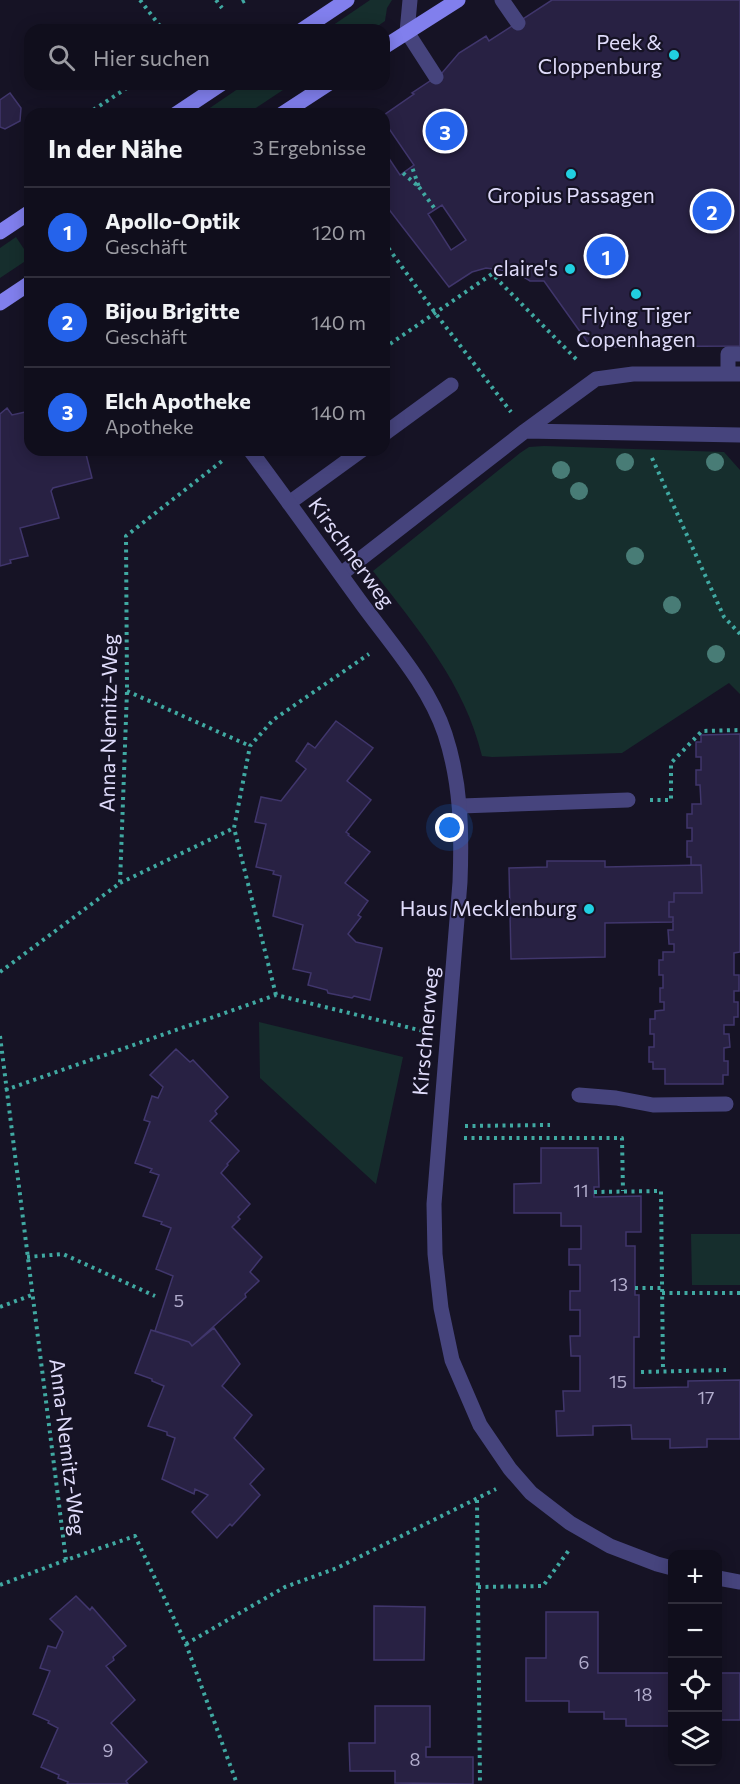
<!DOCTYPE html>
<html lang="de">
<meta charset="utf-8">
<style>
body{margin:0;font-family:Commissioner,sans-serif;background:#1e1c29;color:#f1f3f6}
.controls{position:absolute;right:18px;bottom:18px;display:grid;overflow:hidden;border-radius:12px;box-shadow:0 3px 15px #0003}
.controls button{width:54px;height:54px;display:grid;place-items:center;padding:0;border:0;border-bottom:2px solid #302e3b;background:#100e1c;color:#f1f3f6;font:30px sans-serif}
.you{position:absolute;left:450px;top:828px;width:21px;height:21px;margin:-15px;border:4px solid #fff;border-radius:50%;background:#1a73e8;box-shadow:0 0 0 9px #1a73e833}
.badge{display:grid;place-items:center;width:39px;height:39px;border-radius:50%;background:#2563eb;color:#fff;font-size:20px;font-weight:700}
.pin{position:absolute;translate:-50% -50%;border:3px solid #fff;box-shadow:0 2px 6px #0006}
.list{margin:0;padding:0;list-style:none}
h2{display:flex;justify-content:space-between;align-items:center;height:78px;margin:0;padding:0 24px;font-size:26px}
h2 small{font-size:20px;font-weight:400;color:#9c9ca3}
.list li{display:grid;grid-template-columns:39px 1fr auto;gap:18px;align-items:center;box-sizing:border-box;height:90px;padding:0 24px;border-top:2px solid #302e3b}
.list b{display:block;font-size:22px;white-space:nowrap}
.list p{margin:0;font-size:20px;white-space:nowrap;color:#9c9ca3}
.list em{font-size:20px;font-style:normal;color:#9c9ca3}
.icon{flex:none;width:33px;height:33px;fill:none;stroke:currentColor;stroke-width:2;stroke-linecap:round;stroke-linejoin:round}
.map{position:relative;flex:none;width:740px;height:1784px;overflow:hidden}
.search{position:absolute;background:#100e1c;box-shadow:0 3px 15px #0003;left:24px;top:24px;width:366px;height:66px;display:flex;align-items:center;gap:15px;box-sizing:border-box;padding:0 21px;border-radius:18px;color:#9c9ca3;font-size:22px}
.panel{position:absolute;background:#100e1c;box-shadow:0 3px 15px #0003;left:24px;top:108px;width:366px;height:348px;border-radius:18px}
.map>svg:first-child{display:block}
.green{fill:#162e2d}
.building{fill:#282143;stroke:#40366c;stroke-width:1.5;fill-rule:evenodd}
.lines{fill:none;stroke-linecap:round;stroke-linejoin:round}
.path{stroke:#40a9a2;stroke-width:4;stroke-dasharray:3 4.5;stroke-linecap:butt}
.lane{stroke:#46447d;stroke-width:15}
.street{stroke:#46447d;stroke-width:15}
.secondary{stroke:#817fed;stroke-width:15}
.tree{fill:#487c76}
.poi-dot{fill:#21cfe0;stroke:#161325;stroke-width:2}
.labels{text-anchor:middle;stroke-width:4.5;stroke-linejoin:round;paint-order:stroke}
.number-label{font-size:18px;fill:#b1accc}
.poi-label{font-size:21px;fill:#dfdbfa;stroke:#161325;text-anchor:end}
.street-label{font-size:21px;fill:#dfdbfa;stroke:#161325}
</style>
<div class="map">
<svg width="740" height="1784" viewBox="0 0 740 1784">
<rect width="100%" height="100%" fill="#161325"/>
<path class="green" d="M370 0H392L387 8 385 21 372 30H326Z
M245 84H292L247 114H201Z
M16 237 30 258 0 278V248Z
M544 446 724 452 740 470V694L729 683 622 753 492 757 482 756C465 684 417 628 373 571L520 453 529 447Z
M259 1022 403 1057 376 1184 260 1078Z
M691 1234H740V1285H692Z"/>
<path class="building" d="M552 0H740V346L591 347 544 281H530L516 272 486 268 472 272 449 287 384 203V151L400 175 414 165 390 130 384 134V115L414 94 412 93 442 73 459 53 486 36 489 41ZM442 205 466 240 451 250 428 214Z
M10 93 21 108 20 121 5 129 0 127V100Z
M7 408 12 415 30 411V450H85L92 478 53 488 51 491 59 518 20 528 28 556 10 560 11 563 0 566V414Z
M336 721 373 748 347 781 371 800 346 832 349 834 348 835 370 852 345 883 368 901 358 915 361 917 348 934 356 942 382 948 370 1000 354 996 352 998 328 993 327 990 308 985 311 973 293 969 303 925 273 916 281 876 273 874 274 871 256 867 266 824 255 822 261 797 281 801 306 769 296 761 308 743 315 748Z
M740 734V952L734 953V975H739V991H734V1002H738V1017H734V1025H724V1034H729L730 1047 724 1048V1061H728V1075H723V1084H665V1069H653V1062H649V1047H654V1034H650V1019H655V1011L664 1010V1002H660V988H663V975H659V960H663V952H674V944H669L668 930H673V917H669V902H674V893H702L701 865H691V857H687V841H692V828H687V814H692V804H701L700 785H696V770H701V757H696V742H701V735Z
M547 861H605V867L701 865 702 893H674V902H669V917H673V922L605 923V957L511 959 509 868 547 867Z
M176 1049 190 1062 193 1060 228 1097 215 1111 217 1114 210 1121 239 1151 227 1164 228 1165 221 1173 250 1204 238 1217 240 1219 232 1227 262 1257 250 1272 259 1281 245 1294 246 1297 192 1346 189 1342 155 1331 173 1276 156 1269 171 1228 161 1224 162 1222 143 1216 159 1175 150 1172 152 1169 135 1163 150 1122 144 1120 152 1096 158 1098 163 1087 150 1075Z
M541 1148H598L599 1187H594V1197L641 1196V1232H626V1246H635V1295H639V1337H634V1388L688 1387V1381L740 1380V1439H707V1447L670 1448V1439H632L631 1425 593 1426V1435L557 1436 556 1411H564L563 1391H580V1356H571L570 1336H580V1310H570V1291H580V1265H569V1249H581V1226H561V1213H514V1184L541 1183Z
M214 1328 240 1364 222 1386 252 1415 234 1438 264 1469 250 1484 260 1495 232 1526 230 1524 217 1538 192 1512 208 1495 195 1489 194 1494 162 1479 175 1438 167 1435V1432L148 1426 164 1386 152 1381V1379L135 1373 151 1330 189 1342 192 1346Z
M76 1596 90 1610 92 1607 126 1646 113 1657 114 1660 106 1666 135 1700 111 1723 147 1762 126 1781 128 1784H67L68 1782 58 1778 59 1775 41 1767 58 1728 48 1723 49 1721 33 1714 50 1671 40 1668 48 1646 56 1648 63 1632 50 1619Z
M374 1606 425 1607 424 1660H374Z
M546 1612H598V1673H672V1726H626V1719H604V1712H569V1701H526V1658H546Z
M718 1673H740V1720H718Z
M375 1706H430V1747H426V1757H473V1784L395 1783V1771H350L349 1743H375Z"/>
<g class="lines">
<path class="path" d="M140 0 163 30
M216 0 222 8
M242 2 246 0
M124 26 127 30
M87 114 133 84
M403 173 419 187 412 167
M419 187 435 209
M384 213 389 209
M384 242 436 314 511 412
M384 348 492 274 579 362
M652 458 724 617 740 634
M127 691 250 746
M650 800H671V763L702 731 740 730
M120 883 234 828
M0 972 120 883 127 691 126 536 222 461
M276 995 234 828 250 746 273 720 369 654
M0 1036 66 1560 135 1536 186 1644 237 1784
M5 1090 276 995 423 1031
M465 1126 550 1125
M464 1138H622L623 1191
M594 1192 661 1191 663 1371
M27 1257 63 1254 155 1296
M635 1288H662
M662 1293H740
M0 1307 32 1295
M641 1372 726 1370
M477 1500 480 1784
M0 1585 66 1560
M478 1587 543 1586 569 1550
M186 1644 285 1587 337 1568 496 1489"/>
<path class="lane" d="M410 0 407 32 436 77
M502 0 518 23
M728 374V354H740
M525 431 740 435
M384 434 451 385
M289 503 362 450
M341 574 525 431 596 379 633 374H740
M461 806 628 800
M579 1095 616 1098 653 1105 726 1104"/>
<path class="street" d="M250 450C288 501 325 553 362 604 392 645 429 686 445 734 461 783 462 831 460 882L434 1204 435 1254 441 1308 452 1360 480 1425 510 1469 531 1493 570 1523 610 1546 657 1564 672 1568
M718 1578 740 1582"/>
<path class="secondary" d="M302 30 347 0
M384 47 458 0
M176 114 221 84
M282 114 328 84
M0 232 30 212
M0 303 30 283"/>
</g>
<g class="tree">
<circle cx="625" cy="462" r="9"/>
<circle cx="715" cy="462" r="9"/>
<circle cx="561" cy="470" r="9"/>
<circle cx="579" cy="491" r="9"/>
<circle cx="635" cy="556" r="9"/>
<circle cx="672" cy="605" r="9"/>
<circle cx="716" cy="654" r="9"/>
</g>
<g class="poi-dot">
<circle cx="674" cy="55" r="6"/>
<circle cx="571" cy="174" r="6"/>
<circle cx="570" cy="269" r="6"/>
<circle cx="636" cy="294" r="6"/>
<circle cx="589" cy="909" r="6"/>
</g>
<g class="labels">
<g class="number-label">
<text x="581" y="1197">11</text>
<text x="619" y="1291">13</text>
<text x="179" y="1307">5</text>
<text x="618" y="1388">15</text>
<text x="706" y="1404">17</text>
<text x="584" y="1669">6</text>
<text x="643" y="1701">18</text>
<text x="108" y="1757">9</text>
<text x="415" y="1766">8</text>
</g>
<g class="poi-label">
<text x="662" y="50">Peek &amp;<tspan x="662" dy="24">Cloppenburg</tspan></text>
<text x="571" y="203" text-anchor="middle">Gropius Passagen</text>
<text x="558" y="276">claire's</text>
<text x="636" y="323" text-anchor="middle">Flying Tiger<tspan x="636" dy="24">Copenhagen</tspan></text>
<text x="577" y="916">Haus Mecklenburg</text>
</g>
<g class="street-label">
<text transform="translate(351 553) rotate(54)" y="7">Kirschnerweg</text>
<text transform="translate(109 723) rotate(-89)" y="7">Anna-Nemitz-Weg</text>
<text transform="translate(426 1031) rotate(-85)" y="7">Kirschnerweg</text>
<text transform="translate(67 1447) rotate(83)" y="7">Anna-Nemitz-Weg</text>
</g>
</g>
</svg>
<div class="controls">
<button>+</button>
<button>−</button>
<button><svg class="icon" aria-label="locate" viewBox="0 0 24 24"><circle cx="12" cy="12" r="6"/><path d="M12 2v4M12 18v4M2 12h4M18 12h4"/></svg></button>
<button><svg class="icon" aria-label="layers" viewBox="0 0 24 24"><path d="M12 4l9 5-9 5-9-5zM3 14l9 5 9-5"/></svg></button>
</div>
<div class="you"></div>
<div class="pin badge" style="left:606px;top:256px">1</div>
<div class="pin badge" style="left:712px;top:211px">2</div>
<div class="pin badge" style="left:445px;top:131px">3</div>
<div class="search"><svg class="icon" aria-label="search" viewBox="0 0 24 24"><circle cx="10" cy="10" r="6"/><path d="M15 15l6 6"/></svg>Hier suchen</div>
<section class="panel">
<h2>In der Nähe<small>3 Ergebnisse</small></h2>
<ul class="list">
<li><span class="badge">1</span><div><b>Apollo-Optik</b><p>Geschäft</p></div><em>120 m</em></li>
<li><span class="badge">2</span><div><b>Bijou Brigitte</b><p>Geschäft</p></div><em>140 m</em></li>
<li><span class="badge">3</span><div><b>Elch Apotheke</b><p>Apotheke</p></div><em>140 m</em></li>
</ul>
</section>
</div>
